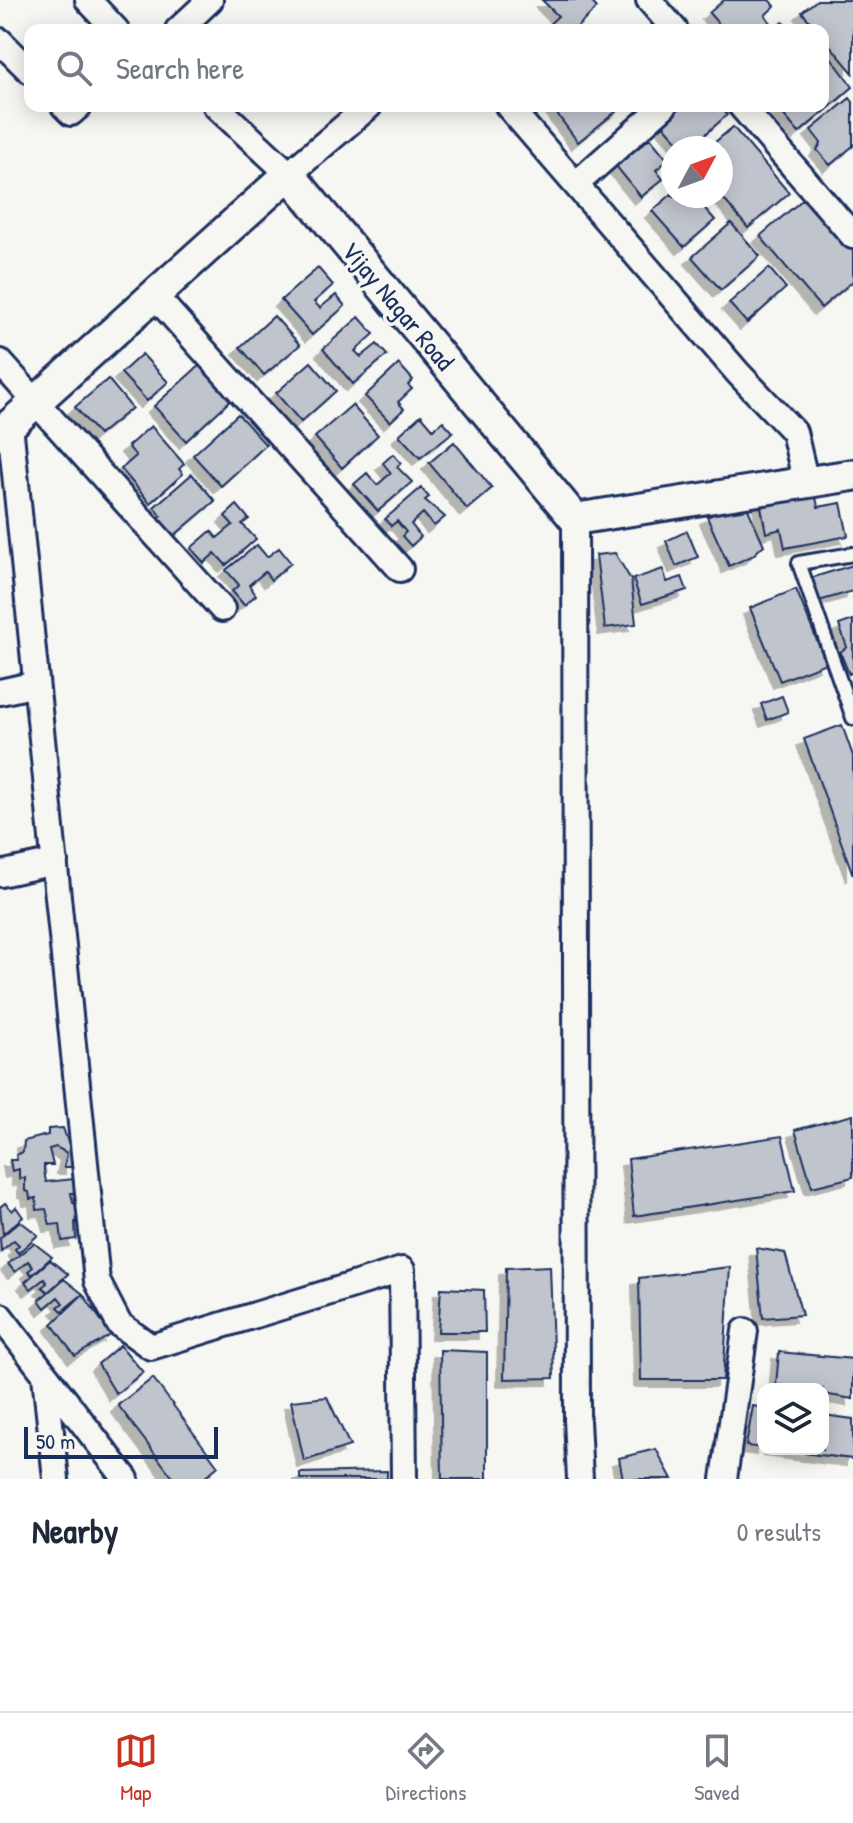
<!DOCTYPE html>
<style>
body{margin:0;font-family:"Patrick Hand",sans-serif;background:#f6f6f7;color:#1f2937}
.controls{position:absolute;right:24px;bottom:24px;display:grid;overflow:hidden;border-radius:16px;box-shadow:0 4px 20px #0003}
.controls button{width:72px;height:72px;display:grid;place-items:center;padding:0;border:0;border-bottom:2px solid #e0e1e3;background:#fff;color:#1f2937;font:40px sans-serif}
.compass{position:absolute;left:661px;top:136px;width:72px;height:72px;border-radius:50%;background:#fff;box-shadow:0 4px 20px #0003;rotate:49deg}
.scale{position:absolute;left:24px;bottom:20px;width:194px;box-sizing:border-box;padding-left:8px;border:4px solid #1b2f5e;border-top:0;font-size:22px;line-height:28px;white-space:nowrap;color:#1b2f5e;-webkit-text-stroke:6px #f6f6f2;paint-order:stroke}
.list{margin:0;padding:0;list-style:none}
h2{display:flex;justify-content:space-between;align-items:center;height:104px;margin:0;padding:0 32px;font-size:34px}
h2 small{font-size:26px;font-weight:400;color:#747a83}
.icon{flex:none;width:44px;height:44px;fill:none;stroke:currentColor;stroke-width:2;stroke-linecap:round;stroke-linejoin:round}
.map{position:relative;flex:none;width:853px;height:1479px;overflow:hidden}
.search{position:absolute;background:#fff;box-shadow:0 4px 20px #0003;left:24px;right:24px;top:24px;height:88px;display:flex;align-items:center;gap:20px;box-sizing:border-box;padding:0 28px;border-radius:16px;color:#747a83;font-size:30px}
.sheet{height:232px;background:#fff}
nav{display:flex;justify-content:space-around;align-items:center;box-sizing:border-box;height:112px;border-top:2px solid #e0e1e3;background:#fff;font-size:22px;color:#747a83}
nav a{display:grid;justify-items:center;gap:4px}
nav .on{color:#c8321e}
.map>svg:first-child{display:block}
.building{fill:#c0c4cd;stroke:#1b2f5e;stroke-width:2;filter:url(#shadow)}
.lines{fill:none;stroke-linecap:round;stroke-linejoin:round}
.service-casing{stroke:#1b2f5e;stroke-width:18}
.minor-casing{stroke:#1b2f5e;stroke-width:30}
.tertiary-casing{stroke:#1b2f5e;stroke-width:36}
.service{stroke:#f6f6f2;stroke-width:12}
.minor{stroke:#f6f6f2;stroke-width:24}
.tertiary{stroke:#f6f6f2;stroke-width:30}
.labels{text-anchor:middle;stroke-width:7;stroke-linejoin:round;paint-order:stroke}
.street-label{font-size:26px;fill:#1b2f5e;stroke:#f6f6f2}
</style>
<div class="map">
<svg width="853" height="1479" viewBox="0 0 853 1479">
<defs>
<filter id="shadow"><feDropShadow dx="-7" dy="7" stdDeviation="0" flood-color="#0004"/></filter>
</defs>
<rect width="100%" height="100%" fill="#f6f6f2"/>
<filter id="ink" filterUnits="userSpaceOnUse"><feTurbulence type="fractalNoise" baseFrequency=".0125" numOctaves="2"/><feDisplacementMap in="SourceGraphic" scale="16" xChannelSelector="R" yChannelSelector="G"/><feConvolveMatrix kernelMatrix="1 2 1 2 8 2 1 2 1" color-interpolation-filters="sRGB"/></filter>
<g filter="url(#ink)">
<path class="building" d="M542 0H590L597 8 574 30H543L558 16Z
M724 0H769L775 6 765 15 775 28 783 22 790 30H724L709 13Z
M817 0H853V73L823 37V30H817L802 12Z
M830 56 853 87 799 133 776 106H823V62Z
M850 98 853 102V146L830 165 817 150 821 143 811 130Z
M551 106H622V107L578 142Z
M682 106H720L727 115 690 148H684L662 123Z
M733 127 789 193 748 228 721 196V148H708Z
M650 138 668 160 656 170 663 179 641 197 616 166Z
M673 193V196H694L715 220 684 247 652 211Z
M809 194 853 245V281L821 308 760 236Z
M731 223 760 256 721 290 692 257Z
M318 268 333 285 314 302 320 308 336 295 345 306 312 335 281 300Z
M769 268 786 288 747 323 729 303Z
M274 316 300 345 264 375 240 347Z
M359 317 374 334 355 351 361 357 377 344 387 355 353 384 323 349Z
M142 354 168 382 147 401 121 373Z
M311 362 336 391 301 422 276 393Z
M201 364 232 399 186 441 154 406Z
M399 364 413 380 408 385 412 389 398 402 404 409 390 422 365 396Z
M108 379 132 408 99 435 75 407Z
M352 405 378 435 342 468 315 437Z
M238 414 266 445 221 486 193 455Z
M421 415 433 429 443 421 453 432 420 458 399 435Z
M151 426 184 464 179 469 183 474 150 503 121 469 136 456 128 446Z
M454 442 492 488 467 509 429 463Z
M393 454 401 463 397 467 412 482 378 511 354 484 367 473 377 485 391 473 383 463Z
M192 474 215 501 169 540 154 522 161 516 154 507Z
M421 488 429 497 425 500 445 517 434 526 423 513 411 524 421 537 411 546 402 536 406 532 397 521 391 526 385 519Z
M815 492 818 507 841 503 848 536 785 548 781 529 766 533 760 502Z
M744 500 764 545 752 556 729 566 707 517Z
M237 505 249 519 242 524 256 539 226 565 215 553 204 563 191 548 211 531 217 538 233 525 225 516Z
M687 531 698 557 676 566 666 541Z
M257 545 267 557 279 548 291 563 271 580 265 572 249 585 256 595 244 605 232 591 239 585 226 570Z
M615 553 631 580 636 624 605 628 596 555Z
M853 565V591L819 601 811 578Z
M663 569 667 582 682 577 687 590 642 604 633 579Z
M796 589 826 663 780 681 750 608Z
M853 620V672L849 674 840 652 847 647 839 625Z
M782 696 788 712 767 720 761 704Z
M842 725 853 756V875L804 739Z
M853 1115V1177L812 1187 795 1130Z
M63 1128 69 1145 72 1144V1167H64L67 1153 56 1147 49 1149 53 1165H44V1171L46 1182 74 1179 76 1193H71L73 1203 78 1204 80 1221 75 1222 76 1239 62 1241 60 1224 50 1225 46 1209 37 1210 36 1198 30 1199 29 1192 25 1191V1178L19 1179V1169L12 1171 10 1160H17L16 1155 23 1152 24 1141 48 1135V1129Z
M782 1136 795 1191 634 1216 628 1159Z
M5 1203 12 1211 16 1207 23 1217 3 1234 0 1207Z
M20 1221 38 1235 18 1253 15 1249 19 1245 14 1240 1 1251 0 1238Z
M34 1243 52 1257 32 1275 28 1271 33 1267 28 1261 15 1272 8 1264Z
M756 1248 785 1253 802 1315 763 1318Z
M50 1260 68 1274 48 1292 42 1287 47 1283 44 1279 31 1289 25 1282Z
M550 1266 554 1378 504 1379 506 1268Z
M730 1267 723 1380H641L639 1278Z
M64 1279 83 1294 62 1311 58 1307 63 1303 58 1297 45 1308 39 1300Z
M441 1288 484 1290 485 1332H438Z
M83 1294 111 1335 75 1356 52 1324Z
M120 1345 143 1372 116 1394 98 1364Z
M440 1350 487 1352V1479H442Z
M779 1352 853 1359V1399L823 1394V1389L776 1385Z
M153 1378 218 1466 203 1479H174L118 1405Z
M327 1397 350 1446 304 1461 291 1401Z
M753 1406 763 1408V1448L746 1446Z
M823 1415 853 1419V1459L769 1449H823Z
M656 1449 672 1479H623L619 1458Z
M387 1471V1479H300V1473Z"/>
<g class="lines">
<g class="service-casing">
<path id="service" d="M853 554 799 563 853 718"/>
</g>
<g class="minor-casing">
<path id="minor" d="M88 0 116 30
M649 0 675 30
M178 30 210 0
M0 41 30 71
M64 106 71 113 79 106
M216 106 289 174 369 106
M508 106 738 373 794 432 806 483
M741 106 853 236
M576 184 664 106
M154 295 400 569
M0 362 222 609
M10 424 97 1281 119 1324 151 1347 402 1270 404 1479
M575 519 577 1420 580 1479
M0 692 36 684
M0 874 55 862
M0 1316 126 1479
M45 1376 56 1479
M724 1479 745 1331"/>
</g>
<g class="tertiary-casing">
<path id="tertiary" d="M0 434 289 174 575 519 853 475"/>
</g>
<use href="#service" class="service"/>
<use href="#minor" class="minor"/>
<use href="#tertiary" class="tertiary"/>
</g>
</g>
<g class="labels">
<g class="street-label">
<text transform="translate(398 306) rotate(50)" y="9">Vijay Nagar Road</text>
</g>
</g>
</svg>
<div class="controls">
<button><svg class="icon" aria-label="layers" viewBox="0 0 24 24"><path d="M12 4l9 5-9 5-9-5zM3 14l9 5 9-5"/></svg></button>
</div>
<svg class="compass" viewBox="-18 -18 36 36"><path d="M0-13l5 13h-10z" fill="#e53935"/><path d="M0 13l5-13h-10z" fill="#747a83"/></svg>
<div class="scale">50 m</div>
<div class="search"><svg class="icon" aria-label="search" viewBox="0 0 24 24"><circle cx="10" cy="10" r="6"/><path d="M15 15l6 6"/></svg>Search here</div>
</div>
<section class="sheet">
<h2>Nearby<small>0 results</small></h2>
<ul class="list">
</ul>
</section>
<nav>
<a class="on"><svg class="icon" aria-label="map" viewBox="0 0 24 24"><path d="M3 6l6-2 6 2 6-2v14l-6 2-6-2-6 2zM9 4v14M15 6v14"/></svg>Map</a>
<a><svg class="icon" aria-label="directions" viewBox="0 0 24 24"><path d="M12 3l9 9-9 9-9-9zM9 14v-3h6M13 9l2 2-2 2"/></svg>Directions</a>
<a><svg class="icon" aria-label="saved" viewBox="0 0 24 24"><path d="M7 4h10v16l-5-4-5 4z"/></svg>Saved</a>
</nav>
